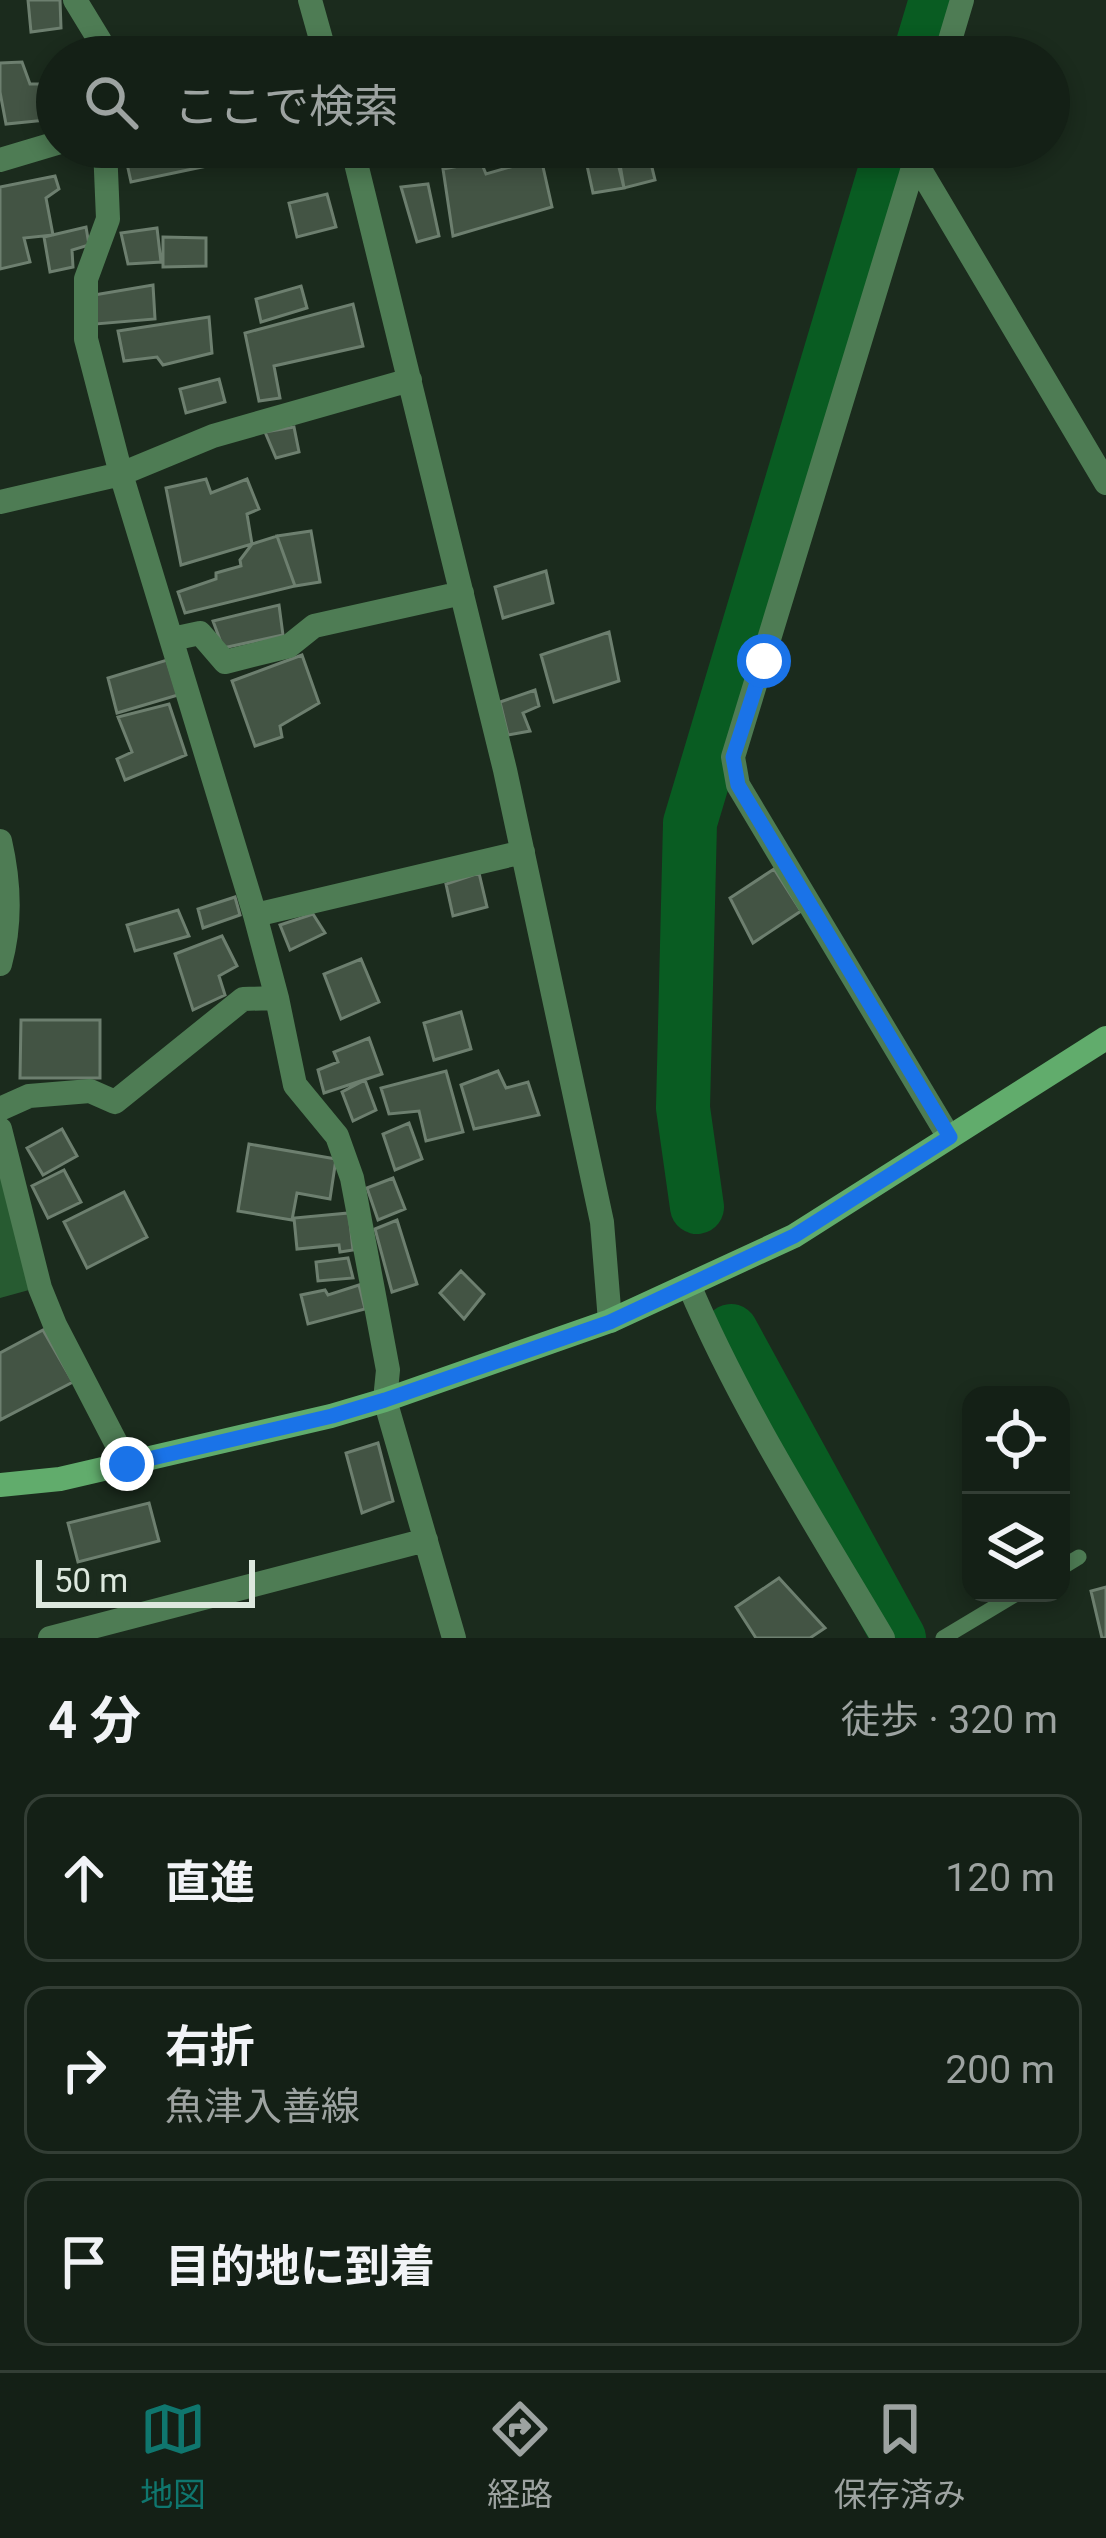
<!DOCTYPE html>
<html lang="ja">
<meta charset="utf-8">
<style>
body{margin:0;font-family:Roboto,"Noto Sans JP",sans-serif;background:#212d23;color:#f1f3f6}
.controls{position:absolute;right:36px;bottom:36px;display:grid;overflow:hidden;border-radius:24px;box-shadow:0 6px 18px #0003}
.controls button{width:108px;height:108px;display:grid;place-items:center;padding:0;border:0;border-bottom:3px solid #333e35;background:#142016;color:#f1f3f6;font:60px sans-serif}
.scale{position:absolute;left:36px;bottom:30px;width:219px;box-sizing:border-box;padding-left:12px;border:6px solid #dde8de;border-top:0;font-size:33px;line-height:42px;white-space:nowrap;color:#dde8de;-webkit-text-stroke:9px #1b2b1d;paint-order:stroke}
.stop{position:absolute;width:36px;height:36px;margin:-27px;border:9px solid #1a73e8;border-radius:50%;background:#fff}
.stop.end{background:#1a73e8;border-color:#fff;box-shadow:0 3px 12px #0008}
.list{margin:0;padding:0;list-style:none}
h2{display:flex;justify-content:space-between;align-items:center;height:156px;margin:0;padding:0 48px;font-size:51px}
h2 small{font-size:39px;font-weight:400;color:#9da3a1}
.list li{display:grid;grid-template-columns:78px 1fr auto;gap:36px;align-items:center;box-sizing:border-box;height:168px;margin:0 24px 24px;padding:0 24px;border:3px solid #333e35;border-radius:24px}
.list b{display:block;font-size:45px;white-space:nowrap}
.list p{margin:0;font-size:39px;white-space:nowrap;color:#9da3a1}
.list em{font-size:39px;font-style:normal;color:#9da3a1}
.icon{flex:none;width:66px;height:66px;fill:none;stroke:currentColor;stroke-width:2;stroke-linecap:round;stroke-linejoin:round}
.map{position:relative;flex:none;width:1106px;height:1638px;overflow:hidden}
.search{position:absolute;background:#142016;box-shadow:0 6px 18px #0003;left:36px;right:36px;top:36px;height:132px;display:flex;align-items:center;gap:30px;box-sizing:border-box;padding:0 42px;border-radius:66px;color:#9da3a1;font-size:45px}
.sheet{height:732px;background:#142016}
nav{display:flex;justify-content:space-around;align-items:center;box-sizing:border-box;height:168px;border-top:3px solid #333e35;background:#142016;font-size:33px;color:#9da3a1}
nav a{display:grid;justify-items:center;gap:6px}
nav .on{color:#0f766e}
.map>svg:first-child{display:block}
.green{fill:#275b31}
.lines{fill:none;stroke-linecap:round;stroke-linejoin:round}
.river{stroke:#095c22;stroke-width:54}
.building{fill:#435444;stroke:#6d7f6f;stroke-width:3}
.service{stroke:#4e7c54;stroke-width:15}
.minor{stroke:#4e7c54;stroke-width:24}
.secondary{stroke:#61ac6c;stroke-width:24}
.route{stroke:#1a73e8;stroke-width:15}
</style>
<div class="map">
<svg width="1106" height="1638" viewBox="0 0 1106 1638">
<rect width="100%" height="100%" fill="#1b2b1d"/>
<path class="green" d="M0 1171 29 1290 0 1298Z"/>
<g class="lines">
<path class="river" d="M919 57 936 0
M697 1207 683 1108 690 823 892 147
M731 1331 899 1638"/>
</g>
<path class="building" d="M28 0H60L61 28 31 32Z
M22 62 30 84H57V119L6 124 0 92V63Z
M138 147H218L221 163 131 182 124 150Z
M583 147H614L624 188 593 193Z
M617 147H647L655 180 624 188Z
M541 158 552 207 453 236 443 169 481 162 486 174Z
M55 176 59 189 46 198 53 235 24 238 30 262 0 269V187Z
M428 184 439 236 417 242 401 187Z
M327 194 336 227 297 237 289 203Z
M86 227 89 245 72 250 73 267 50 272 44 237Z
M157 228 161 262 128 264 121 233Z
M163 237 206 238V266L163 267Z
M153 285 155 319 96 324 94 295Z
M301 286 307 308 261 322 256 299Z
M353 304 363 346 274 366 280 398 259 401 245 333Z
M209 317 212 353 163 365 157 357 124 361 118 331Z
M219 379 225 402 186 413 180 389Z
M294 427 299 452 276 458 265 432Z
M206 479 211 493 247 479 259 509 247 514 252 544 181 565 166 488Z
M311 531 320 582 295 586 277 536Z
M277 536 295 586 185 613 178 592 216 579V573L241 566 240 560 252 544Z
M546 571 553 603 503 618 495 587Z
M279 605 283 635 223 648 213 621Z
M609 632 619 681 554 702 541 655Z
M302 655 319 703 280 726 282 737 255 746 232 681Z
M167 660 178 695 117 713 108 678Z
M535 690 539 706 523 713 530 731 508 735 500 702Z
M169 704 186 755 125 780 117 759 132 752 118 717Z
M774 869 801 911 753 943 730 898Z
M479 873 487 907 453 916 446 884Z
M235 897 240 915 203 928 198 909Z
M178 910 189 936 135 951 127 925Z
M313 914 325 933 290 950 280 925Z
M222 936 237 966 219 976 225 995 193 1010 175 954Z
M361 959 379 1002 341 1019 324 974Z
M461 1012 471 1049 434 1060 424 1023Z
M21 1020H100V1078H20Z
M369 1038 382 1074 324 1093 318 1070 338 1062 334 1052Z
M446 1071 463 1132 426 1141 419 1111 389 1114 381 1088Z
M498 1071 506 1088 528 1082 539 1115 474 1129 461 1085Z
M365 1080 376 1110 353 1121 342 1092Z
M409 1123 422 1159 395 1170 383 1134Z
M62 1129 77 1156 43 1175 27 1148Z
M249 1144 336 1159 330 1199 297 1193 292 1220 238 1211Z
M64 1170 81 1202 48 1218 32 1186Z
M393 1178 405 1209 378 1220 367 1188Z
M124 1192 147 1237 87 1268 64 1222Z
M349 1213 353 1250 340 1252 339 1245 297 1249 294 1218Z
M397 1220 417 1284 392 1292 375 1229Z
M348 1258 353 1278 318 1281 316 1262Z
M461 1271 484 1294 464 1319 440 1293Z
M359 1285 365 1309 308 1324 301 1295 325 1290 328 1295Z
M43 1330 73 1382 0 1420V1353Z
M378 1443 393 1501 362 1513 346 1453Z
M149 1503 159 1541 78 1562 68 1523Z
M779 1578 825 1628 810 1638H756L736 1607Z
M1106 1587V1638H1102L1091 1591Z"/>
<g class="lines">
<path class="service" d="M1061 1568 1079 1557
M943 1638 1018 1593"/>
<path class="minor" d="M75 0 100 41 101 57
M310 0 326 57
M945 57 962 0
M105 147 108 219 86 279V339L121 474 255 915 277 998 295 1085 337 1136 352 1178 388 1370 385 1400 454 1638
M352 147 505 770 602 1222 610 1321
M0 160 57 143
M0 502 121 474 213 436 410 380
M172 639 200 633 225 662 289 646 314 626 462 593
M0 841C9 880 11 924 0 964
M255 915 523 852
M0 1109 29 1096 90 1091 115 1102 243 999 277 998
M0 1129 40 1288 55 1325 127 1464
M949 1137 738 785 733 757 915 161 1106 483
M689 1285C741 1408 815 1523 883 1638
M50 1638 426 1540"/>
<path class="secondary" d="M0 1485 60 1479 331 1416 385 1400 610 1321 794 1236 1106 1038"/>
</g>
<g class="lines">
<path class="route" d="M127 1464 332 1416 385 1400 610 1322 794 1236 950 1137 738 785 733 757 764 661"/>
</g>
</svg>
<div class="controls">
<button><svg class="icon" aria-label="locate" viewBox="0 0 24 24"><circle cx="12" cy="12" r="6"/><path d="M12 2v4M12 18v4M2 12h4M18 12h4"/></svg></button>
<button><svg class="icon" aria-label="layers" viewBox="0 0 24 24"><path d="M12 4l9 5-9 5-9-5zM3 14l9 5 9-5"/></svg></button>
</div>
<div class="scale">50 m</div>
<div class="stop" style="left:764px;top:661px"></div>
<div class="stop end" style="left:127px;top:1464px"></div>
<div class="search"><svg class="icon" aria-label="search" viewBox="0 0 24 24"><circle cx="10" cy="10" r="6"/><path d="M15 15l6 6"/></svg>ここで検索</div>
</div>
<section class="sheet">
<h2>4 分<small>徒歩 · 320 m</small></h2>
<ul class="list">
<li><svg class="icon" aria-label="ahead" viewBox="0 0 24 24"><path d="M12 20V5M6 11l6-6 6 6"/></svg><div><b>直進</b></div><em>120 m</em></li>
<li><svg class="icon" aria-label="right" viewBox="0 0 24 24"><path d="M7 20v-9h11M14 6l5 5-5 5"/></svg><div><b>右折</b><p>魚津入善線</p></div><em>200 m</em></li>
<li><svg class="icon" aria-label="arrive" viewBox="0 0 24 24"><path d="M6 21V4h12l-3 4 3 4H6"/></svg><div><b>目的地に到着</b></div></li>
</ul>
</section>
<nav>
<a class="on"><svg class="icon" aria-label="map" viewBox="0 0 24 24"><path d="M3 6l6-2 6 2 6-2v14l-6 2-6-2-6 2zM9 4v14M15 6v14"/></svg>地図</a>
<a><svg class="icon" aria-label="directions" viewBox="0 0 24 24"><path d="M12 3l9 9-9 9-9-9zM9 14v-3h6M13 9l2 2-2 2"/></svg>経路</a>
<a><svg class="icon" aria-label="saved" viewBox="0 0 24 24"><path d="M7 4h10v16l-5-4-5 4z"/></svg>保存済み</a>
</nav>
